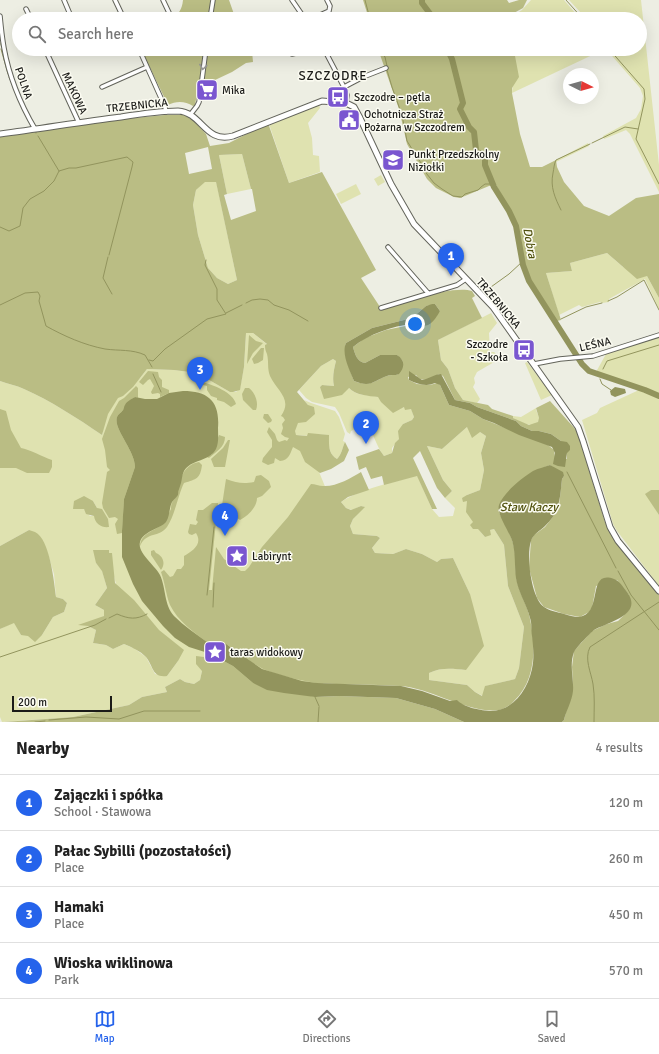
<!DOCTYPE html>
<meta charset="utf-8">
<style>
body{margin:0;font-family:Signika,sans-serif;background:#f2f2f2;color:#222}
.compass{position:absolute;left:563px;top:68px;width:36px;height:36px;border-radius:50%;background:#fff;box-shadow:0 4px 16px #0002;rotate:95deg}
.scale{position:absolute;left:12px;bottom:10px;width:100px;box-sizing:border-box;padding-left:4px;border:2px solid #1b1b18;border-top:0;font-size:11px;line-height:14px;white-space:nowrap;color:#1b1b18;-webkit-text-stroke:3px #fbfbf1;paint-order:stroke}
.you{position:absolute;left:415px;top:324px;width:14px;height:14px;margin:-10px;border:3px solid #fff;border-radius:50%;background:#1a73e8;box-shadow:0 0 0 6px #1a73e833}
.badge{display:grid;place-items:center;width:26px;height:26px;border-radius:50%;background:#2563eb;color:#fff;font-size:13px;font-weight:700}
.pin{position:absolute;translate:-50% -33px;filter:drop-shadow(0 1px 2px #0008)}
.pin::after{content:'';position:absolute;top:21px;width:14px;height:12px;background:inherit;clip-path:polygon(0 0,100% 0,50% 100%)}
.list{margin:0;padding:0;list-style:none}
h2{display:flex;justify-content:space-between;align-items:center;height:52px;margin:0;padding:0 16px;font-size:17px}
h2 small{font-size:13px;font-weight:400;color:#767676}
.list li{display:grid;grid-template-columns:26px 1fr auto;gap:12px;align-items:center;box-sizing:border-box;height:56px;padding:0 16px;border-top:1px solid #e0e0e0}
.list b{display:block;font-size:15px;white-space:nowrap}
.list p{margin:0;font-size:13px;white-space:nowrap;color:#767676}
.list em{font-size:13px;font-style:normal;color:#767676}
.icon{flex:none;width:22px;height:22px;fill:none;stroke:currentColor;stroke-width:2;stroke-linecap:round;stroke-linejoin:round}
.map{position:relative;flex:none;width:659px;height:722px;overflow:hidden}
.search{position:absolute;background:#fff;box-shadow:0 4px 16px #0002;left:12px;right:12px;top:12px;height:44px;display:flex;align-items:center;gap:10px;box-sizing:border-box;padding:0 14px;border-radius:22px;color:#767676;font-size:15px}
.sheet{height:276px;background:#fff}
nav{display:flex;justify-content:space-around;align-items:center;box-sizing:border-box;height:56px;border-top:1px solid #e0e0e0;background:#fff;font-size:11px;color:#767676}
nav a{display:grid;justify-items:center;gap:2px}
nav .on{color:#2563eb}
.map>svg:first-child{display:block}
.green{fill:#dfe2b0;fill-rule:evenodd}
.forest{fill:#babd84;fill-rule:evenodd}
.water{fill:#92945d}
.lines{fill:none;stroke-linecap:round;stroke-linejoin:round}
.stream{stroke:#92945d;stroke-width:1}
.river{stroke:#92945d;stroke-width:6}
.street-casing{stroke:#63645b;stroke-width:5.5}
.secondary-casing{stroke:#63645b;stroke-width:7}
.street{stroke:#fff;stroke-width:3.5}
.secondary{stroke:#fff;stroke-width:5}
.oneway{stroke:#989897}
.labels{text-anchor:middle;stroke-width:3;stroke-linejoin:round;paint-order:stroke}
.street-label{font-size:11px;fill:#1b1b18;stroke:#fbfbf1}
.poi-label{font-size:11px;fill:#1b1b18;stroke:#fbfbf1;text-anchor:start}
.water-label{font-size:12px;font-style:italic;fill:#4f500c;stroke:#fbfbf1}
.quarter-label{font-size:13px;letter-spacing:1px;fill:#1b1b18;stroke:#fbfbf1}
</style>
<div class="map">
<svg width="659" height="722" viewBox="0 0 659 722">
<rect width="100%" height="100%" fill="#edeee3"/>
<path class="green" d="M531 0H564L578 16 581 13 569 0H641L659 165V192L630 134 626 130 604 139 603 136 636 118 641 109 643 96 640 88 606 49H640V19H507L522 10Z
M510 49H605L512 93 515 56Z
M319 105 320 108 308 123 312 138 313 155 319 156 320 172 289 183 269 124Z
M588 143 589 146 556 162V160Z
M242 154 251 189 227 194 219 155Z
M381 175 385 182 378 186 374 179Z
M216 181 237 280 228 284 217 278 208 268 198 235 193 205 196 190 204 182Z
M356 184 361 194 341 204 336 194Z
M607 253 623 267 647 276 659 298V309L645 279 609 299V302L602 303 600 302 582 307 579 305 559 315 546 273 572 271 570 263Z
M491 313 497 323 489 333 490 352H494L501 358 477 372 474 378 475 383 473 387 480 399 477 403 463 400 455 388 448 369 441 360 438 340Z
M246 333H253L269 346 298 423 308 405 304 400 311 403 335 411 339 417 345 434 343 441 345 442C342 448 342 454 337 459 328 454 329 445 328 435L308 434V436L296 435 308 445 349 545 372 575 312 708 202 671 200 680 194 684 185 682 180 679 165 687 167 692 142 697 129 705 73 717 2 722 0 717V629L14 622 21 635H42L53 617 64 612 67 603 63 599 56 597 54 574 47 551 29 530 0 546V381C8 384 16 385 24 389 51 401 77 418 102 435L106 413 115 399 140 378 147 369 174 370 197 373 230 392H236L240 388 244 367ZM93 501 97 508 94 516H90L84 509 82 508ZM100 550H107L133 648 124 644 113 649 106 645 93 643 96 630 88 626 104 616V610L95 605 107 588 102 570 96 563ZM135 649 178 661 167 676 155 674 146 657Z
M659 337V394L596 372 606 354Z
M333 359 336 361C334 369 332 378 334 386L322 385 320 387 349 388C357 397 369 394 378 397 385 399 391 407 396 410L404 407 411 408 414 417 412 420 403 424 399 439 392 448V453L384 456C376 446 374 434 367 423L361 427V426L351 431 350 434 347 432 339 413 335 407 312 402 306 398 299 390 321 366Z
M527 362 552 395 541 400 525 363Z
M639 390 659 398V490H651L646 494 659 515V586L617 531 613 524 582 420 597 413 600 408Z
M536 408C536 412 540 417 539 420 536 431 518 421 513 418V416L521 417Z
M467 427 480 432 486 436 481 453 484 470 480 490 467 495C468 511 474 525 485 537L490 530 494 529 504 545 508 586 524 627 519 668 515 679 486 686 483 696 475 692 467 685 429 680V673C442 667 453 669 466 670L470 594 453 558 441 559 437 562 422 554 406 549 393 554 375 553 372 548 380 538 377 536 353 534 350 526 353 519 364 507 361 506 352 510 346 508 341 502C362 488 393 483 417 475L432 509 439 517 453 516 455 508 445 498 452 491 443 480 427 446 442 449Z"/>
<path class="forest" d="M183 0H229L235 17 230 19H172C179 13 182 10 183 0Z
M363 0H507L509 3 519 0H527L523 8 503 19H369Z
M141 49H242L252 51 253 62 246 63 232 72 198 88 195 105 193 106C185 101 176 101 168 105Z
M378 49H510L515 56 519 77 512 88V93L520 134 530 167H542L556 160 557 167 564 182 584 206 609 216 636 198 659 194V298L647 276 637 279 607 253 570 263 572 271 546 273 561 320 557 321 531 280 525 264 521 240 516 221 496 185 489 186 460 198 454 197 436 188 427 179 407 144 399 109Z
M165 115H184L194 121 206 134 210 146 229 143 268 123 289 183 322 172 376 270 361 278 382 310C403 303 452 285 472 291L475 296 472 298 482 318 438 340 441 360 448 369 455 388 463 400 488 405 492 409 513 416V418L529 425 538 422 539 418 536 408 550 401 577 431 605 522 613 538 659 595V722H562L564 720 573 684 572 667 574 651 592 631 607 624 618 621 629 610V595L617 580 596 586 592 608 589 612 580 617 564 614 544 607 537 598 529 568 531 540 534 535 545 527 552 518 559 506 562 479 564 476 550 465 545 467 498 510C503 521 510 532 513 543 517 556 514 572 518 585 521 596 528 607 530 619 536 647 536 680 514 701 511 705 504 709 499 710 468 714 432 688 400 686 372 684 343 685 316 683 303 681 290 678 277 674 271 672 264 670 258 666 244 658 231 642 214 642V656L233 666 253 683 315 697 339 696 396 698 435 709 464 722H4L73 717 129 705 142 697 167 692 165 687 180 679 185 682 194 684 200 680 202 671 196 664V656L204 657 207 653V642C193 632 178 621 170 605 166 595 165 583 161 572L164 570 170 577 173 576 177 569H181L184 565V556C193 551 203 544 196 533L192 535 189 534 188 532 190 524 196 525 198 522 196 520 198 510H203L212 503H218L209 590H212L216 547 224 559 241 571H245L249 567 262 547 288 517 311 484C315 484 319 486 323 486 336 487 351 478 361 472L369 490 348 497 341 502 346 508 351 510 361 506 365 507 353 519 350 526 353 534 377 536 380 538 372 548 375 553 393 554 406 549 422 554 437 562 441 559 453 558 470 594 484 646 466 670C453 669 442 667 429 673V680L467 685 475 692 482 696 485 686 515 679 519 668 524 627 508 586 504 545 494 529 490 530 491 535 485 537 478 529H473L470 525 473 522 466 512 467 501 463 502 462 498 467 495 480 490 484 470 481 453 486 436 480 432 472 438 467 427 442 449 427 446 443 480 452 491 445 498 437 488 420 451 413 458 437 509H432L417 476 384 485 382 476 371 479 366 467 359 470 356 457 379 449 384 456 392 453 395 443 399 439 398 431 403 424 412 420 414 417 411 409 405 410 404 407 393 413 381 402 378 397C369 396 355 395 349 388L342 395 324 399 320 387 322 385 334 386C332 378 334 369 336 361L333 359 321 366 297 392 308 405 314 407 315 414 306 422 298 423 295 431 296 435 307 436 308 433 329 435C329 445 328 454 337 459 342 454 342 448 345 442L349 450 344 461 331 469 320 473 305 462 300 451 293 447C290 454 289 460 280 461L275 458 274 463 268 465 262 462 263 458 272 447V440L267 432 269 427 275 434 277 440 279 442 285 440 287 441 289 438 285 437 281 434 283 428 282 424 285 420 283 417 281 416C293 399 277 391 270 376 267 368 269 362 267 354 266 351 265 350 265 345L267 344 253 333H246L244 367 240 390 233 392H230L197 373 174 370 147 369 133 387 123 396 118 398 108 414 102 435C77 418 51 401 24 389 16 385 8 384 0 381V137L124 119ZM208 147 212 169 189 174 185 153ZM242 154 251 189H252L256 211 231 220 224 195 227 194 219 155ZM205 182H216L237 280 228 284 217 278 208 268 198 235 193 205 196 190ZM435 304 440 311 415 324 386 330 365 338 353 347C355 354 357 362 365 363L380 355H397L402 360 403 364 397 375C379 373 376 390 354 381 351 372 342 353 346 343L372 328 412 318 426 306ZM439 374 443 376 455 400 470 403 477 407 516 421 521 426 532 431H539L551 434 561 441 567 453V459L555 457 554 450 548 445 483 419 470 411 449 405 440 385 437 383 430 385 417 384 409 380 408 377 416 375C422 384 432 378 439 374Z
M249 335 256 341 263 343 253 353 247 364Z
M261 348H264L263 360 258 363 254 364 252 359Z
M148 371 158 372 159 377 162 380V387L169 390V393L160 397V394L158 393 152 394 151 392 154 386 150 379 148 380 143 385 139 382Z
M202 382C213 385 233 392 236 404L231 407 224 402 217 400V398L211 396 207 390V386L203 385Z
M136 386 138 388V398L135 397C127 403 128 404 123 410 121 413 118 414 117 417 113 429 135 450 135 467L124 499 122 533 117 534 115 524 118 519 115 517 109 518 103 508 102 503 107 472 110 470 107 467 105 450 102 439 110 417 119 401 124 398Z
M245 388H249C255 393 259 402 256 410H253L243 400 242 394Z
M0 409 6 411 11 430 21 448C29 449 43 457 52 460V467L49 473H27L16 468H0Z
M264 414H268L272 420 271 422 268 423 263 418Z
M219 435 225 437C225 447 216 452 209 458L207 457 212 454Z
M228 440H230L225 467H214L211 459 223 448Z
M199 462 202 465C200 479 197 479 184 483 178 495 175 515 167 527 159 538 147 531 140 546 141 533 153 532 161 525 164 523 169 513 171 509 171 507 171 505 172 503 173 499 178 497 178 493 180 479 183 465 199 462Z
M261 475 269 481 271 487 262 496 257 498C257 507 248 516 240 520L236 517 235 511H231L233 521 229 525 224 526 219 525 226 479C237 483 243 484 254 482L256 476Z
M651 490H659V515L645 494Z
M84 496 93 501 97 508 102 509 108 519 109 527C102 528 95 524 94 516L86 514 84 509H73L74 501Z
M29 530C31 531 33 531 35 532 50 539 54 582 56 597L63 599 67 603 64 612 53 617 42 635 35 642 28 636 21 635 14 623 0 629V546Z
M93 550H109V553H112L115 583 134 600 159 630 184 650 178 661 167 676C152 678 154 667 146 657 140 651 132 647 124 644L113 649 106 645 93 643 96 630 88 626 78 625 104 616V610L95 605 107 588 102 571 96 563Z
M154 550 156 553C163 556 166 563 161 570L151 555V551Z"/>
<path class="water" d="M432 304H435L440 311C437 316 434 322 428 325 423 327 419 324 413 324 392 326 369 334 353 347 355 354 357 362 365 363L380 355H397C405 360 405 367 399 374 395 376 391 374 387 376 373 381 371 388 354 381 350 371 341 354 346 343L372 328 412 318 426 306Z
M409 371 422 380C428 379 435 374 441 374L455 400 470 403 477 407 516 421 521 426 532 431H539L551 434 561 441 567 442 570 446V450L567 453 565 467 558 466 553 464 555 453 552 447 519 435 494 423 483 419 470 411 449 405 440 385 435 383C426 387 418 384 409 380Z
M615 387 625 389 626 393 615 397 611 395 610 391Z
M183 391C209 391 220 402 218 428 218 435 219 442 216 449 209 462 191 459 184 471 182 475 182 479 181 483 180 487 178 490 178 495 177 497 174 499 172 502 169 508 170 516 166 522 160 529 143 531 140 542 137 553 156 566 160 575 166 588 164 605 174 616 184 626 196 634 207 642L208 653 189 647 175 638 163 626 142 601 133 584 122 557V531L124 499 135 467C135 450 113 429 117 417 118 414 121 413 123 410 124 409 124 406 125 405 127 401 132 399 135 397L145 399H157L169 393Z
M550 465 563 472 564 476 562 479C560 498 560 512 545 526 540 531 533 534 531 541 526 555 531 598 544 607 549 611 558 612 564 614 568 615 574 617 579 617 604 614 586 569 614 579 620 581 623 587 627 592 644 615 608 622 594 630 590 633 576 648 574 652 569 665 574 679 573 691 572 701 566 711 564 720L562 722H464L435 709 396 698 339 696 315 697 284 693 267 690 253 683 233 666 214 656 213 642 226 644 262 669 302 681 317 683 401 686 422 691 450 701 457 700C463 707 482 711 491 711 516 710 530 686 533 663 534 654 533 645 532 636 531 630 532 623 530 618 527 606 520 595 517 583 514 571 516 557 513 544 511 533 496 515 499 505 503 493 523 477 533 471 539 468 545 467 550 465Z"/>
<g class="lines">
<path class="stream" d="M365 0 370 19
M566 0 583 19
M0 43V45
M1 49 8 74
M379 49 385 57 387 66
M609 49 644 89 645 99 636 139 659 184
M387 70 392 87 402 115 407 141 421 163 423 169 434 183 442 189 453 196 462 197 465 194 478 190 481 187 485 184H493
M9 77 13 86
M36 132V133
M38 136 59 171
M592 143 625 127 638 129
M561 210C555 198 550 187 553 173 554 168 554 164 556 160L590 144
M0 227 9 231 20 226 23 208 30 199 44 191 54 181 59 171 69 168H76L127 157 133 162 132 167 109 255
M108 257 103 278 112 294
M484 292 509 274 522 262
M608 301 617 297 644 280 659 310
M246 303 252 300 260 299 268 300 274 305 289 310 308 321
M0 305 25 293 38 292 40 296 39 301 46 326C64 336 84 345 105 349 119 351 132 349 145 355L152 367
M226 313 242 305
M561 319 586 307 602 303
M149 360 153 361 165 349 207 319 226 314 217 300V289L205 265 206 260
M603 369 607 361 659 345
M153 374 161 392
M600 379 602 384 611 390
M567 472 616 568
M618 571 631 595 659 630
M207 595 214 527
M213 607 214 583
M109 618 117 614C129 619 136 620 147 614
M0 657 95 625 106 619
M315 697 319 706
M49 720 86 717 119 719 144 711H200
M35 722 45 721
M318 722 319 707
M594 722C594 710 595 696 593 684 591 672 584 659 590 647L659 602"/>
<path class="river" d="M422 0V3L434 19
M447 49 452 59 463 103 460 109 469 127 474 132 476 150 475 155 478 156 480 153 485 156V165L494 187 509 211 516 226 523 265 529 281 582 364 589 371 645 390 659 396"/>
<g class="street-casing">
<path id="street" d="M64 0 72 19
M115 0 124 19
M163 0 172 19
M292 0 305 19
M26 9 31 19
M0 16C1 27 2 37 4 48 9 76 21 105 35 129
M111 19 122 14
M210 19 213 0
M311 19 329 11 330 6 327 0
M45 49 79 123
M102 49H105
M139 49 165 107 166 112
M324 49 345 89 347 95 346 103
M292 54 313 49
M102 87 147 67
M344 87 363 77 386 68
M190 115 197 106 199 102 206 49
M388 247 428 293
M381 308 457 285 466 279
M534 364 560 359 593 356 659 335"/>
</g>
<g class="secondary-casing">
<path id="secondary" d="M0 134C40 129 80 122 121 117 140 114 159 111 178 111 202 112 205 144 233 136L322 101 346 103 354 107 360 118 391 184 414 224 493 307 578 427 583 441 610 527 618 541 659 591"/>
</g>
<use href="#street" class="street"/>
<use href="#secondary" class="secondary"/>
</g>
<defs><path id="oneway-chevron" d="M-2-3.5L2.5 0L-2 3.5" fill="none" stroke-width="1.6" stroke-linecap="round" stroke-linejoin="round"/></defs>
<use class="oneway" href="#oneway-chevron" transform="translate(203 67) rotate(99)"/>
<defs>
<g id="supermarket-square" transform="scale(1.15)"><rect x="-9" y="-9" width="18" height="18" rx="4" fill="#7a56d0" stroke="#fbfbf1"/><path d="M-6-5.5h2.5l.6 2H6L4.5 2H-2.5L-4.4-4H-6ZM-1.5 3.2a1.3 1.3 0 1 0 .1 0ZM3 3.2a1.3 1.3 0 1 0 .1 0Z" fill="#fff"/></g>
<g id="bus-square" transform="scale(1.15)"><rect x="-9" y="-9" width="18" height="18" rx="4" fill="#7a56d0" stroke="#fbfbf1"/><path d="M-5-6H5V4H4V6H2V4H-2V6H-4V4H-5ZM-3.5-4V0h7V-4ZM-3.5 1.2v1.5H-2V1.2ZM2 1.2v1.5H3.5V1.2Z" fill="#fff"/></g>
<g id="civic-square" transform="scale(1.15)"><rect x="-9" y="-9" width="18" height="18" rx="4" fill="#7a56d0" stroke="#fbfbf1"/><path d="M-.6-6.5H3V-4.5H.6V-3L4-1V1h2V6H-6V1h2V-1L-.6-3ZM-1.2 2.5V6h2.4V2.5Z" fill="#fff"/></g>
<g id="school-square" transform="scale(1.15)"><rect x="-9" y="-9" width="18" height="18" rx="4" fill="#7a56d0" stroke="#fbfbf1"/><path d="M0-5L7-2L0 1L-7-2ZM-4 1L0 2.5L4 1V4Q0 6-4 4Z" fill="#fff"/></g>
<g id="sight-square" transform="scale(1.15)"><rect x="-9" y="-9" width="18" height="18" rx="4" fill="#7a56d0" stroke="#fbfbf1"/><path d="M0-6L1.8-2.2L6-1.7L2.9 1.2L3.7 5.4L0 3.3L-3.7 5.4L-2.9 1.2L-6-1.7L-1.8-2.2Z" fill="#fff"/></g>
</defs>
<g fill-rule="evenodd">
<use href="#supermarket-square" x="207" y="90"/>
<use href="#bus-square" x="338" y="97"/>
<use href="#civic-square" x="349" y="120"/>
<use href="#school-square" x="393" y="160"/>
<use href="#bus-square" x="524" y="350"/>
<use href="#sight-square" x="237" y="556"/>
<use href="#sight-square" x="215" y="652"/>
</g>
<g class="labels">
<g class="street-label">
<text transform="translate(24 83) rotate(71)" y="4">POLNA</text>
<text transform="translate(75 93) rotate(65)" y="4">MAKOWA</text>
<text transform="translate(137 105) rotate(-6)" y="4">TRZEBNICKA</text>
<text transform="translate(499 303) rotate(50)" y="4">TRZEBNICKA</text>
<text transform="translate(595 344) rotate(-13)" y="4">LEŚNA</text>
</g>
<g class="poi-label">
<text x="222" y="94">Mika</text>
<text x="354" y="101">Szczodre – pętla</text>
<text x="364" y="118">Ochotnicza Straż<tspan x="364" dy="13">Pożarna w Szczodrem</tspan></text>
<text x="408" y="158">Punkt Przedszkolny<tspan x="408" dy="13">Niziołki</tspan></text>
<text x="508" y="348" text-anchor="end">Szczodre<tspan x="508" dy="13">- Szkoła</tspan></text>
<text x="252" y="560">Labirynt</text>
<text x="230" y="656">taras widokowy</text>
</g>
<g class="water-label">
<text transform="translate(530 243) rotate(79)" y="4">Dobra</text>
<text x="529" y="511">Staw Kaczy</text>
</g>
<g class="quarter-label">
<text x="333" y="80">SZCZODRE</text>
</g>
</g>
</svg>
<svg class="compass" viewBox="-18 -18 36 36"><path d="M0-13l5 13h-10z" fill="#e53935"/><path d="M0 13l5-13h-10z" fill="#767676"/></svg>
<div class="scale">200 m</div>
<div class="you"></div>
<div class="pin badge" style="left:451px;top:276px">1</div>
<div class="pin badge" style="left:366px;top:444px">2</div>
<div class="pin badge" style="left:200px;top:390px">3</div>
<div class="pin badge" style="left:225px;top:536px">4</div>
<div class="search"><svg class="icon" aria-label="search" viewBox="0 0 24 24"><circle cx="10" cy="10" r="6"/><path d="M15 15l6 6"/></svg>Search here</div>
</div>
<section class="sheet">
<h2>Nearby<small>4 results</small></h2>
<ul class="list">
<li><span class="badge">1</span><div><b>Zajączki i spółka</b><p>School · Stawowa</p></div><em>120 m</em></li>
<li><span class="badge">2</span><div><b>Pałac Sybilli (pozostałości)</b><p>Place</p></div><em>260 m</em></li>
<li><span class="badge">3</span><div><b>Hamaki</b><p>Place</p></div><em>450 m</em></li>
<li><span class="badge">4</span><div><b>Wioska wiklinowa</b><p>Park</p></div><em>570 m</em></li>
</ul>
</section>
<nav>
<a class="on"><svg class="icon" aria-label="map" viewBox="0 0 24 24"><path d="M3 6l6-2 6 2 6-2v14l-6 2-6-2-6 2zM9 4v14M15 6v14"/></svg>Map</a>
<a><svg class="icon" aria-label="directions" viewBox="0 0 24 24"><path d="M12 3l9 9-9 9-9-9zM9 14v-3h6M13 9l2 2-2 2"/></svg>Directions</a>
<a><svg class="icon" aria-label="saved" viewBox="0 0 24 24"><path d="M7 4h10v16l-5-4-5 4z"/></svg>Saved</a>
</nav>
